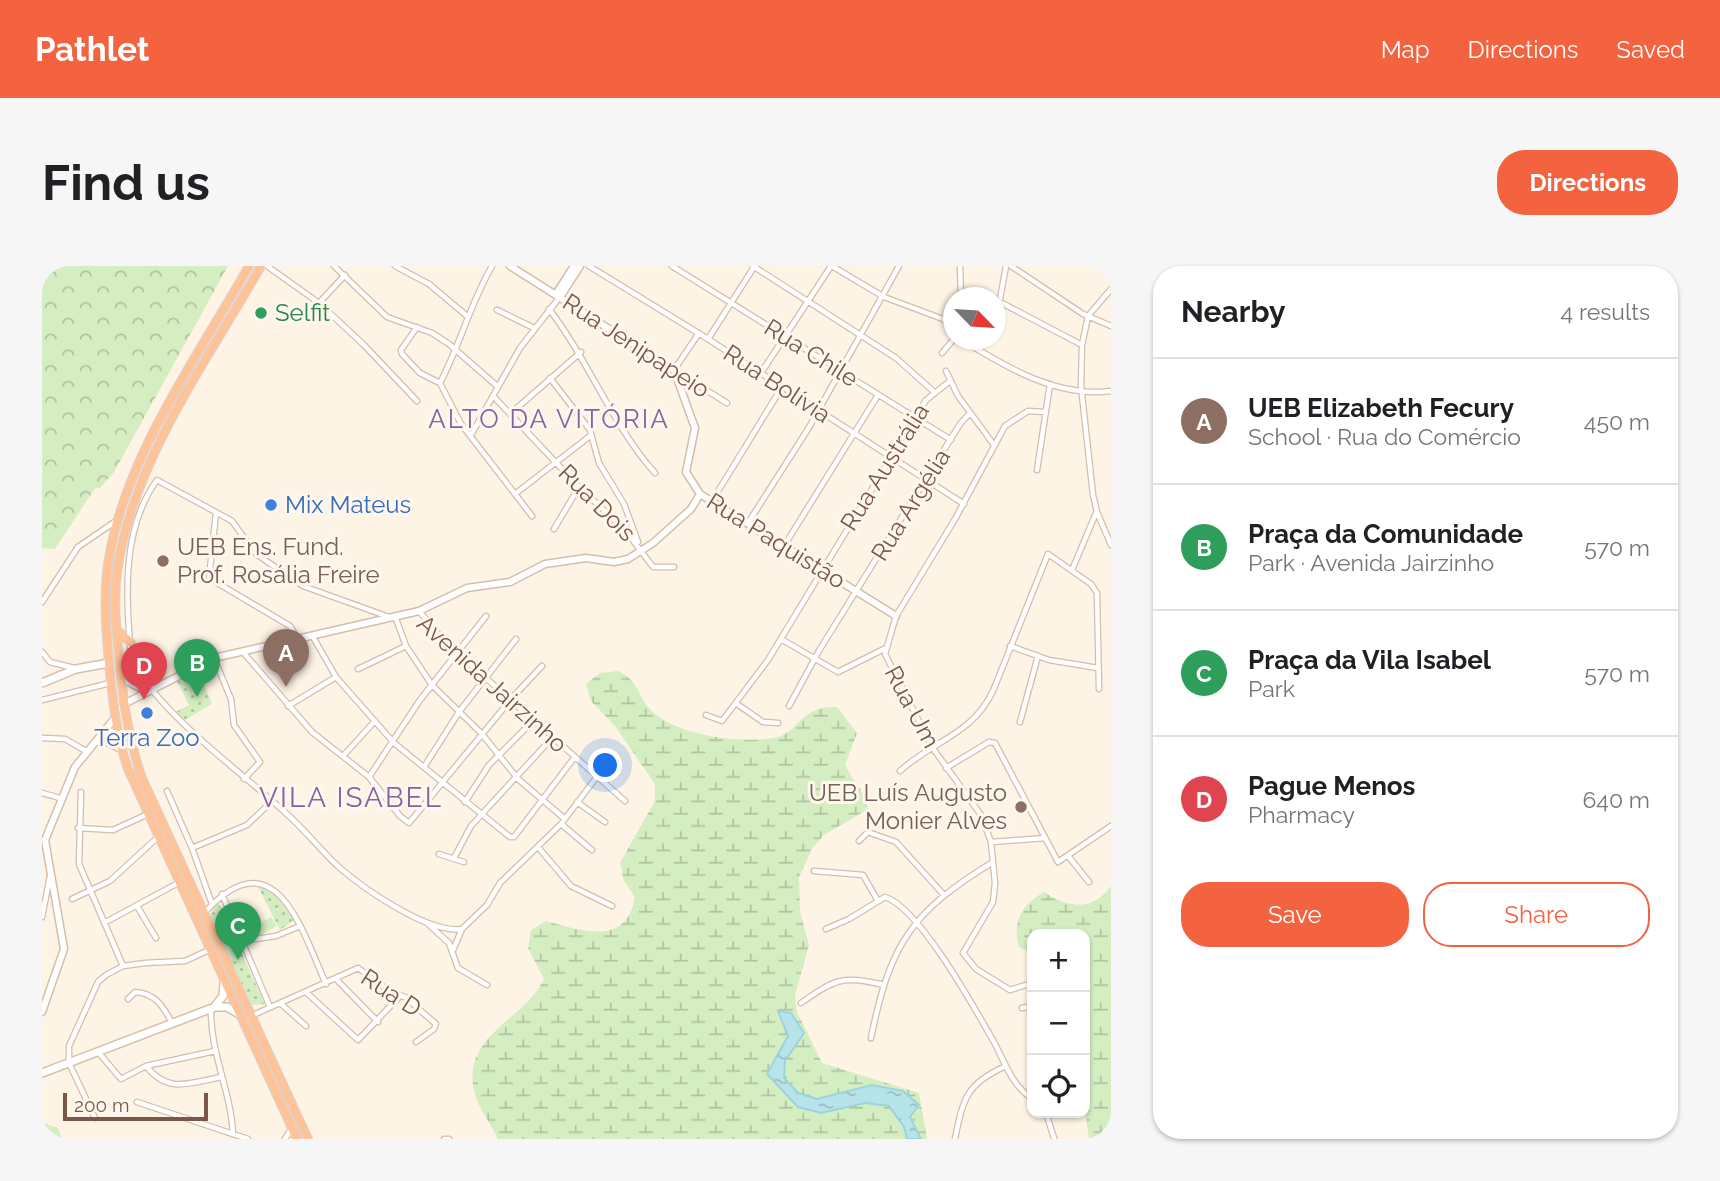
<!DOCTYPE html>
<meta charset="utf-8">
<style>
body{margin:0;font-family:Raleway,sans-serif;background:#f6f6f6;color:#202124}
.controls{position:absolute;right:21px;bottom:21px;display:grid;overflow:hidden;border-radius:14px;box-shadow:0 2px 5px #0004}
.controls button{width:63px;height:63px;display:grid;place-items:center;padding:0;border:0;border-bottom:2px solid #e0e0e0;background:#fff;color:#202124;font:35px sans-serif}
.compass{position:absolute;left:901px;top:21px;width:63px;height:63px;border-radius:50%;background:#fff;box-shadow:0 2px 5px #0004;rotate:115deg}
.scale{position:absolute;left:21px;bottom:18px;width:145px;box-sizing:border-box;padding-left:7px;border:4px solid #7a5847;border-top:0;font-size:19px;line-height:24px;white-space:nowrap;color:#7a5847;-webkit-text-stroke:5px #fff7ed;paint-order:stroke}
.you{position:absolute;left:564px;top:500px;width:24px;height:24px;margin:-18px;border:5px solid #fff;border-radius:50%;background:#1a73e8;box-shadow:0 0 0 10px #1a73e833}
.badge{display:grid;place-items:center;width:46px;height:46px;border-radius:50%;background:#f3633f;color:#fff;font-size:23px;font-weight:700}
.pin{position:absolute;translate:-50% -58px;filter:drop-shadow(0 2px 4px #0008)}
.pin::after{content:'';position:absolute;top:37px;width:24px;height:21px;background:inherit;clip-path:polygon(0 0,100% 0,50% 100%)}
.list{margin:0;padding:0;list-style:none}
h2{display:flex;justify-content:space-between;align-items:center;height:91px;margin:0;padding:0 28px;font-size:30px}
h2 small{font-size:23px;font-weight:400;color:#757577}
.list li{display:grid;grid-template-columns:46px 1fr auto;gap:21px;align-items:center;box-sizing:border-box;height:126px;padding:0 28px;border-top:2px solid #e0e0e0}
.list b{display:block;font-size:26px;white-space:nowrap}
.list p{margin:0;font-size:23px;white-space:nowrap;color:#757577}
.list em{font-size:23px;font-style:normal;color:#757577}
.actions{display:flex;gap:14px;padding:21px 28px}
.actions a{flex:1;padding:16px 0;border:2px solid #f3633f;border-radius:28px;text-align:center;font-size:24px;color:#f3633f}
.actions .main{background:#f3633f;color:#fff}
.icon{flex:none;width:38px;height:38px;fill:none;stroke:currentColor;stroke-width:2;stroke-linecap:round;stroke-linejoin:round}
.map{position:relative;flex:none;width:1069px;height:873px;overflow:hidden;border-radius:28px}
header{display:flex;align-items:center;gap:42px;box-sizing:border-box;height:98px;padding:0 35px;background:#f3633f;color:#fff}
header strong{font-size:33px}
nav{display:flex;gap:38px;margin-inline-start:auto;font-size:24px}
.intro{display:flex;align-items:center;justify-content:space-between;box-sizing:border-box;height:168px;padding:0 42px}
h1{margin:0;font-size:49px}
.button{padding:18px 32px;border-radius:28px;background:#f3633f;color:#fff;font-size:24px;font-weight:700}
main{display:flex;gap:42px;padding:0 42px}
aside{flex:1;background:#fff;border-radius:28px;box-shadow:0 2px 5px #0004}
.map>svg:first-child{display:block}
.grass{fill:#d4edc1}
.forest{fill:url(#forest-crowns)}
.wetland{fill:url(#wetland-marsh)}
.park{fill:url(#park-dots)}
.water{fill:url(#water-ripples);stroke:#9cd4dd;stroke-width:2}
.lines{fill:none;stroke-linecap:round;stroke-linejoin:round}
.minor-casing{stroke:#d4bdac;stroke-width:7}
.tertiary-casing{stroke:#d4bdac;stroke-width:9}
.secondary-casing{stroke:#d9beab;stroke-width:10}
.trunk-casing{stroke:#dcd4cf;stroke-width:10}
.minor{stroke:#fff;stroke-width:4.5}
.tertiary{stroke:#fff;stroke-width:6}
.secondary{stroke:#fff;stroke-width:7}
.trunk{stroke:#fec398;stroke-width:8}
.leisure-dot{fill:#2e9e5b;stroke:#fff7ed;stroke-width:2.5}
.shop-dot{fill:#3f7fe0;stroke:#fff7ed;stroke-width:2.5}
.education-dot{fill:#8d6e63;stroke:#fff7ed;stroke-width:2.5}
.labels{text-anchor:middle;stroke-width:6;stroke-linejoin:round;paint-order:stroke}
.leisure-label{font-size:24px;fill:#27864d;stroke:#fff7ed;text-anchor:start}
.street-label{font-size:24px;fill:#7a5847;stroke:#fff7ed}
.shop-label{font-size:24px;fill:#366cbe;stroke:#fff7ed;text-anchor:start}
.education-label{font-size:24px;fill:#785e54;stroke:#fff7ed;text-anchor:start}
.neighbourhood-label{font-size:26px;letter-spacing:2px;fill:#88629e;stroke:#fff7ed}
.quarter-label{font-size:28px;letter-spacing:2px;fill:#88629e;stroke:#fff7ed}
</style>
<header>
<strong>Pathlet</strong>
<nav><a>Map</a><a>Directions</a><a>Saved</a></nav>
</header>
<div class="intro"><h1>Find us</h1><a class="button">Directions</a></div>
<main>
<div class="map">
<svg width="1069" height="873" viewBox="0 0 1069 873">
<defs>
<pattern id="forest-crowns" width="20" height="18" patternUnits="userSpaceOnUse" patternTransform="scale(1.75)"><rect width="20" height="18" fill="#d4edc1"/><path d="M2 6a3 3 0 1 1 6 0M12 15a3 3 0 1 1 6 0" fill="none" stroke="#b1c39f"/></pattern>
<pattern id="wetland-marsh" width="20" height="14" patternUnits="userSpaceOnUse" patternTransform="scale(1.75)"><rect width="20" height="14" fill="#d4edc1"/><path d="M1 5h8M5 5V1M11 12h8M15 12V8" fill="none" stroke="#b1c39f"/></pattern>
<pattern id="park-dots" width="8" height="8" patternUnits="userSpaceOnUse" patternTransform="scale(1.75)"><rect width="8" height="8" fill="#d4edc1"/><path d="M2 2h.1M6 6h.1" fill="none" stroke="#b1c39f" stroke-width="1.8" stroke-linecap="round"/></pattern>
<pattern id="water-ripples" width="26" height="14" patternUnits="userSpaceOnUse" patternTransform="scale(1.75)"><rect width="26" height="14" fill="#b7e4ea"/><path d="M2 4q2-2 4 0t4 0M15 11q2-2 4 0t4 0" fill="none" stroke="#9abcbf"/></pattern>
</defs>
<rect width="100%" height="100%" fill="#fef4e5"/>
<path class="grass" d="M229 651 235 660 215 671 210 662Z"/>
<path class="forest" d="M0 0H186L72 206 58 222H53L13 283 0 282Z
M3 858 16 862 20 873H0Z"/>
<path class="wetland" d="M576 405C596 415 593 423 605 440 628 469 697 478 731 472 758 468 757 439 795 441L815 467 803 499C811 516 823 524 826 543L782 569 771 581 757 611 758 646 767 679 753 729 755 746 780 797 877 827 885 873H456C449 857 436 843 432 825 420 768 482 755 502 713L486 682 489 664 504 655C541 665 584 681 593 631L582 615 578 597 613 535V518L573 460 549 435 544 418 558 407Z
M1069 620V873H1047L1043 846 1045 728 1043 724V668H990V687L977 681C970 656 979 639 1002 626 1026 642 1050 646 1069 620Z"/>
<path class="park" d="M155 402 170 438 141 455 132 447 147 439 134 413Z
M215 619 229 622 252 654 238 664Z
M174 637 177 638 223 738 210 739 168 650Z"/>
<path class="water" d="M736 745 749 747 762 767 743 795 742 812 756 827 775 833 830 819 861 825 877 839 868 851 879 873H865L862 861 847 840 823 837 779 847 756 841 725 808 746 770Z"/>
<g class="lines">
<g class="minor-casing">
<path id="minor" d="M225 0 277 37 322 79 375 135
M292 0 345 51 390 67 407 78 455 120
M353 0 387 18 425 50
M547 0 666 73 922 238
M630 0 909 174
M711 0 854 92 891 125
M790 0 842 31 901 53 912 63
M918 0 919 32
M969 0 1041 48 1069 60
M1065 0 1069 3
M1069 23 1046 50 1040 79 1039 120 1051 229 1055 246 1069 279
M958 36 1040 79
M277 37 303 9
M507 43C547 95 570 159 613 207
M455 44 492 62
M955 50 964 0
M375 61 359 84 360 88 378 107 398 117 419 158 490 250
M657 67 632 104 685 137
M666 73 712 1
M920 74C964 101 1015 132 1069 125
M900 87 912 73
M904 105 916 130 952 179
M719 107 789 0
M508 112 548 164 557 197 582 238 596 276
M398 117C418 79 428 38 450 0
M451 130 537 221 583 264 611 301H632
M468 148 539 86
M429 169 478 82 517 32
M995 204 1008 118
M473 228 548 170
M670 235 740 121
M174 247 167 312 248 360 256 373
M706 257 766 163 857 0
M512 263 537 221
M742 280 836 129
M1030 304 1054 247
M0 336 36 281 74 255
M377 345 403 376 583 535
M353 350 364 380 390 419 440 468 476 513 523 553
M271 371 294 411 352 477 468 571H472L532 492
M739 373 796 406 844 382
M968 380 1007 394 1056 402
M0 386 8 396 32 402
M201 386 270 466 327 511 358 550 367 557 470 432 500 400
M172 392 189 433 192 459 218 496 202 513
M316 403 364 380
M91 419C87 352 73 272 115 214L190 255 214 288 261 320 347 351
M109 423C149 471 200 507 246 549 265 566 280 586 298 602 322 623 387 668 420 663
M0 434 68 417
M695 438 721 456 736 457
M246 440 294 411
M747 440 778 383 918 158 928 147
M664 449 680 455 726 394 884 134 908 115
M978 456 996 390
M0 472 23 473 44 485
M301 490 333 455
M382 501 417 446 474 373
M904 502 947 476 953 477 1016 596 1069 560
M858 505C892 474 930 469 951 425L1006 288 1049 318 1055 327 1057 423
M327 511 378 434 444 350
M125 525 150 582 170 638
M39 526 37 598 81 700
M0 527 18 532
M423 536 447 499 492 454
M535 536 563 556
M519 558 550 584
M36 562 71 564 104 549
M817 575 826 566 854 576 902 629
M949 576 1003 572
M496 581 529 620 570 640
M150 582 205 559 230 535
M397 588 422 596
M1027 591 1047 616
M412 592 429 560 510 472
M772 605 821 609 836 635
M180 628 228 741
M30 633 68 615 115 572
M95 640 114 672
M162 647C233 569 259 662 284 718
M0 651 8 610
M62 657 136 617
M385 657 407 677 416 702 445 719
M784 663 807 653 843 631C877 641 933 743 952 776 963 797 970 819 990 833
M200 675 234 670 258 660
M411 684 420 663 445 639 458 617 519 558 554 512
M295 714 336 756
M990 717 968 724 934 703 921 687 951 636 953 617 949 576 939 549 890 481 843 388 854 350 913 253 963 160 986 145 1003 146
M265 727 316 774 358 730
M86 733 93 726C113 727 121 740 130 757
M238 737 264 760
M759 737C793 713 801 709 842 719
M980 742 990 740
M169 743C168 787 189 825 191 868
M209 750 316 702 350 727 363 731 394 758 392 763 374 776
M829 772C848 678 869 646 951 596
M56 786 79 813 104 800 173 785
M104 800C126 828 148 817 179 811
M95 836 206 873
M1004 847 1012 872
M53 852 27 797V780L56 716 64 709 81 700 103 697 143 695 167 684
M243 873 249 863
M402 873H407
M913 873C921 832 925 817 964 800"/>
</g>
<g class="tertiary-casing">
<path id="tertiary" d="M468 0 632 104 653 162 644 206 658 228 854 350
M514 28 532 0
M518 31 538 0
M79 412 104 425
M82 438 172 392 377 345 425 322 468 316 503 298 544 292 572 296 586 293 611 277 649 243 658 228
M58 473 79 483
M0 746 22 683 3 574 33 501 72 453"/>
</g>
<g class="secondary-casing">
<path id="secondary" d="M0 417 34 403 67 397
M173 740 181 730 182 717
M0 807 173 741H185L197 748"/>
</g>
<g class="trunk-casing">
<path id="trunk" d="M207 0C156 90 84 189 67 292 61 328 64 363 67 398 71 435 74 468 86 503L255 873
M219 0C165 95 90 196 75 306 71 338 75 370 78 402 82 440 87 475 100 512L266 873
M75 364 89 377
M78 402 90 392"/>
</g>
<use href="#minor" class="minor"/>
<use href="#tertiary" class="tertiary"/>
<use href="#secondary" class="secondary"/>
<use href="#trunk" class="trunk"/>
</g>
<circle class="leisure-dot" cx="219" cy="47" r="7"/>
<g class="shop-dot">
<circle cx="229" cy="239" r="7"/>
<circle cx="105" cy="447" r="7"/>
</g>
<g class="education-dot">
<circle cx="121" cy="295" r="7"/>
<circle cx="979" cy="541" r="7"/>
</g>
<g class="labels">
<g class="leisure-label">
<text x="233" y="55">Selfit</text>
</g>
<g class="street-label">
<text transform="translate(594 80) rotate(33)" y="8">Rua Jenipapeio</text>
<text transform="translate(769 87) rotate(32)" y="8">Rua Chile</text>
<text transform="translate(735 118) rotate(33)" y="8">Rua Bolívia</text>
<text transform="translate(843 201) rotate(-58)" y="8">Rua Austrália</text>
<text transform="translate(555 237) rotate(45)" y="8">Rua Dois</text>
<text transform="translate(869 239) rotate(-58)" y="8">Rua Argélia</text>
<text transform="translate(734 275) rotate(32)" y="8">Rua Paquistão</text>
<text transform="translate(450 418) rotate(42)" y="8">Avenida Jairzinho</text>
<text transform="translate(870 441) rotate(62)" y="8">Rua Um</text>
<text transform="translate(349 727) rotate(33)" y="8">Rua D</text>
</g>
<g class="shop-label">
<text x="243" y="247">Mix Mateus</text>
<text x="105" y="480" text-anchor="middle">Terra Zoo</text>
</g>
<g class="education-label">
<text x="135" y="289">UEB Ens. Fund.<tspan x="135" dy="28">Prof. Rosália Freire</tspan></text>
<text x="965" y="535" text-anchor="end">UEB Luís Augusto<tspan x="965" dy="28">Monier Alves</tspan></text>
</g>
<g class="neighbourhood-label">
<text x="507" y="162">ALTO DA VITÓRIA</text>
</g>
<g class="quarter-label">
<text x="309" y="541">VILA ISABEL</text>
</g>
</g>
</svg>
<div class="controls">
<button>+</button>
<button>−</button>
<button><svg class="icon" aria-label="locate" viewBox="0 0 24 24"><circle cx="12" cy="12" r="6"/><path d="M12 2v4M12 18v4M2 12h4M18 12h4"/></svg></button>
</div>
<svg class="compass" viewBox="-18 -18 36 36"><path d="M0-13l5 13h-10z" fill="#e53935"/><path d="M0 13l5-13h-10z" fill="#757577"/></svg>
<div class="scale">200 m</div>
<div class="you"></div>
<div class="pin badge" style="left:244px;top:421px;background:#8d6e63">A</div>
<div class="pin badge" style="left:155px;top:431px;background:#2e9e5b">B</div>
<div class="pin badge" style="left:196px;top:694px;background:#2e9e5b">C</div>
<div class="pin badge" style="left:102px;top:434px;background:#e0444e">D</div>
</div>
<aside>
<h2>Nearby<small>4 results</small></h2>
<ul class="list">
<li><span class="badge" style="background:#8d6e63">A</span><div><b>UEB Elizabeth Fecury</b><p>School · Rua do Comércio</p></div><em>450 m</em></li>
<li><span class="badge" style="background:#2e9e5b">B</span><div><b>Praça da Comunidade</b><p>Park · Avenida Jairzinho</p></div><em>570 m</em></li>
<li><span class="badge" style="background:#2e9e5b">C</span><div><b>Praça da Vila Isabel</b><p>Park</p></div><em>570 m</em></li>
<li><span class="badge" style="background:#e0444e">D</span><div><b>Pague Menos</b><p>Pharmacy</p></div><em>640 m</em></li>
</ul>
<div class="actions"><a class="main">Save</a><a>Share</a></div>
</aside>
</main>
